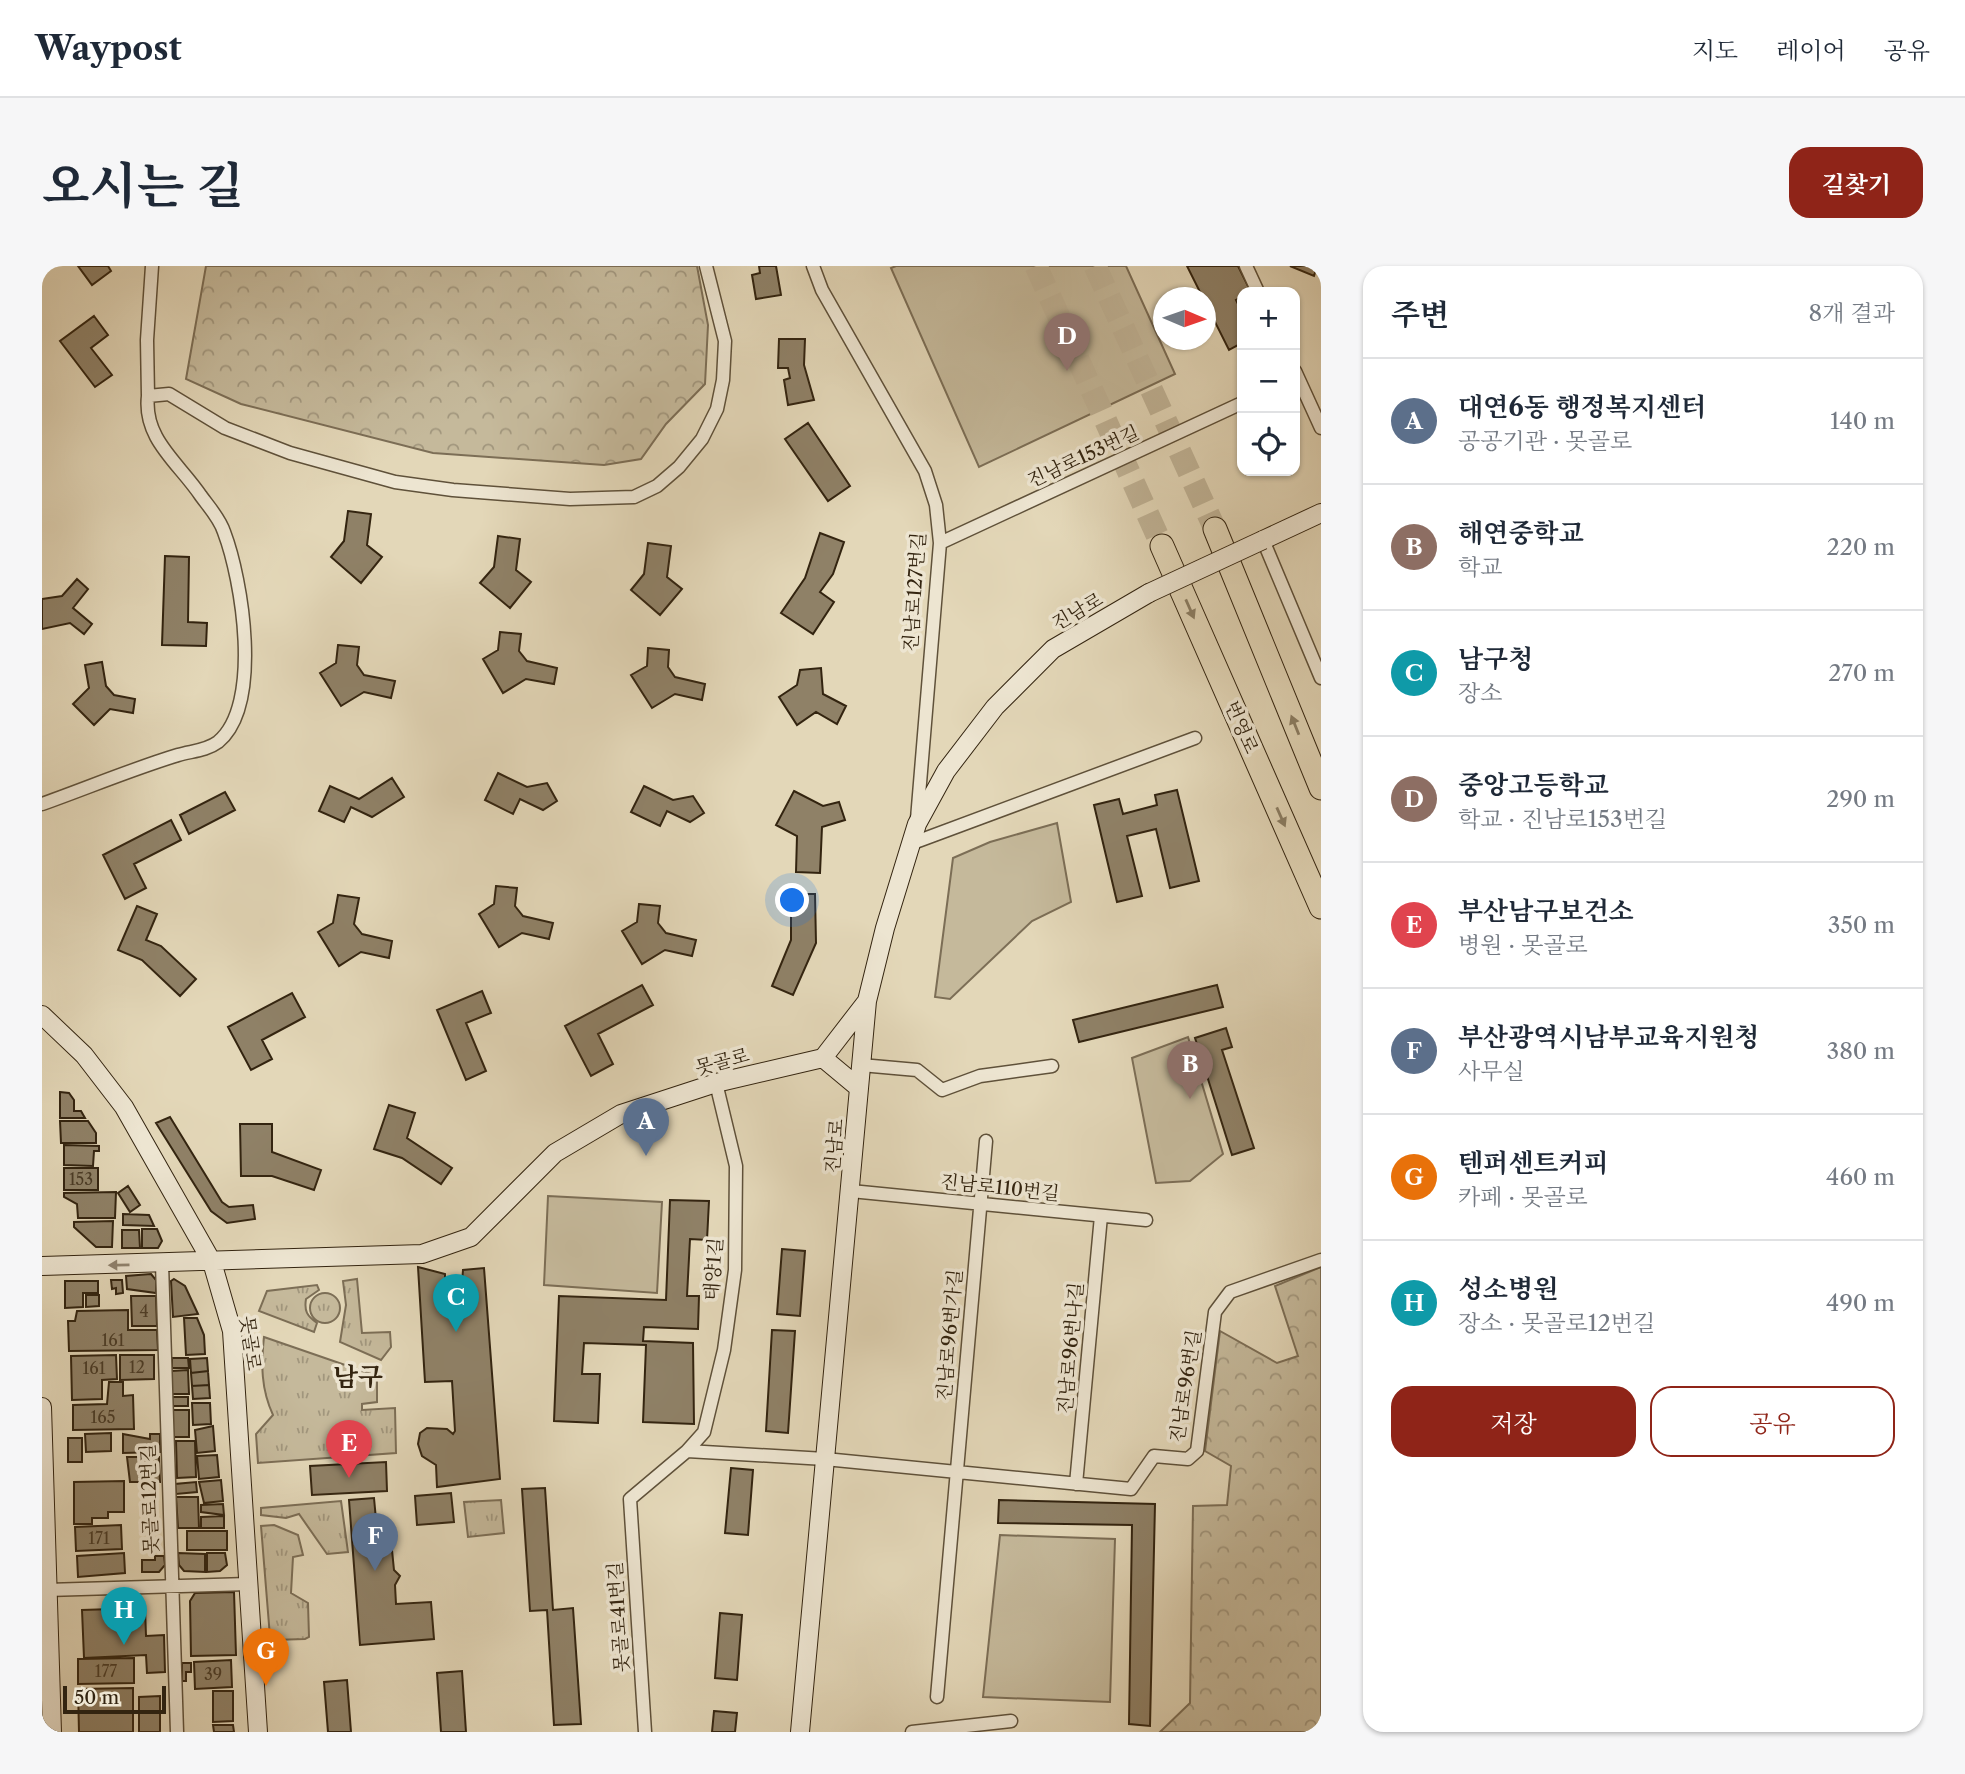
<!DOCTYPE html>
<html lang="ko">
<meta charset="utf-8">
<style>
body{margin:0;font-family:"Libre Caslon Text","Noto Serif KR",serif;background:#f6f6f7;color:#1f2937}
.controls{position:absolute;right:21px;top:21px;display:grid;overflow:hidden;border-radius:14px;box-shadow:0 2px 5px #0004}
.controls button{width:63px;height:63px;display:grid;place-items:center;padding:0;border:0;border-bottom:2px solid #e0e1e3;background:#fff;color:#1f2937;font:35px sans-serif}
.compass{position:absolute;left:1111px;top:21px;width:63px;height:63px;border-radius:50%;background:#fff;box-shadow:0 2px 5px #0004;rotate:92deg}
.scale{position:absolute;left:21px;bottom:18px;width:103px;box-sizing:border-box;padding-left:7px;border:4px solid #332410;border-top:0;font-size:19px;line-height:24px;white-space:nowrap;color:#332410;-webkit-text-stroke:5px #ede5d1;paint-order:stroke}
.you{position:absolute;left:751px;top:635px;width:24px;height:24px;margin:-18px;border:5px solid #fff;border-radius:50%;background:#1a73e8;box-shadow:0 0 0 10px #1a73e833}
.badge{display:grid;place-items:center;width:46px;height:46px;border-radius:50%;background:#8f2418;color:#fff;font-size:23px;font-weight:700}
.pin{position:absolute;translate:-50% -58px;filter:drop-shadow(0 2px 4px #0008)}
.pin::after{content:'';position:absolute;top:37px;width:24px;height:21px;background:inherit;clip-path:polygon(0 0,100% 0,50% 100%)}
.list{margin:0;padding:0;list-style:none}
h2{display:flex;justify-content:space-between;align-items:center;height:91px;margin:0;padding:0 28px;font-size:30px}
h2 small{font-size:23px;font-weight:400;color:#747a83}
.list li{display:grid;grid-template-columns:46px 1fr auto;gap:21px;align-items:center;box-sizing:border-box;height:126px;padding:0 28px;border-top:2px solid #e0e1e3}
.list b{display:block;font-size:26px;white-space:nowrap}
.list p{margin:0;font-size:23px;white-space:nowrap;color:#747a83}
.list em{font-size:23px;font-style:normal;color:#747a83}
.actions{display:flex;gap:14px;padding:21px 28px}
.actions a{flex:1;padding:16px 0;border:2px solid #8f2418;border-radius:21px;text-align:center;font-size:24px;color:#8f2418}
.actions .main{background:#8f2418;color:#fff}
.icon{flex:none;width:38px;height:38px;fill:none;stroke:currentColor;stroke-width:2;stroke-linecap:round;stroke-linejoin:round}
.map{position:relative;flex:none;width:1279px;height:1466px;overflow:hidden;border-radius:21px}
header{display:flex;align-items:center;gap:42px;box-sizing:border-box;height:98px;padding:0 35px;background:#fff;border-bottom:2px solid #e0e1e3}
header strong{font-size:33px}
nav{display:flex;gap:38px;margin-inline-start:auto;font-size:24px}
.intro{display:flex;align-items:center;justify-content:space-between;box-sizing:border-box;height:168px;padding:0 42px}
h1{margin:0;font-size:49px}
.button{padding:18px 32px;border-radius:21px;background:#8f2418;color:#fff;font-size:24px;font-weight:700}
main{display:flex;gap:42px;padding:0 42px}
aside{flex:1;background:#fff;border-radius:21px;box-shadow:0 2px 5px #0004}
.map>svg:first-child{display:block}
.grass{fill:url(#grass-tufts);stroke:#7c6e56;stroke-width:2}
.forest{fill:url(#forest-crowns);stroke:#7c6e56;stroke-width:2}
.pitch{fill:#c5b99b;stroke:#7c6e56;stroke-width:2}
.building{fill:#8f8167;stroke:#332410;stroke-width:2}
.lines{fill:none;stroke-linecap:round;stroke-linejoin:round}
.highway-tunnel{stroke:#c0b396;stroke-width:23;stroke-dasharray:23 11;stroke-linecap:butt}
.street-casing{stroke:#5f513a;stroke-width:15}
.secondary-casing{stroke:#332410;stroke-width:20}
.highway-casing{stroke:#332410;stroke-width:25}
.street{stroke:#ede5d1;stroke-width:12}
.secondary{stroke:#ede5d1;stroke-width:18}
.highway{stroke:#e3d7b8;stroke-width:23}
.secondary-bridge-casing{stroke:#332410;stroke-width:20;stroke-linecap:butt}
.secondary-bridge{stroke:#ede5d1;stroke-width:18}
.oneway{fill:#8b7e64}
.oneway2{fill:#908470}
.labels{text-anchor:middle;stroke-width:7;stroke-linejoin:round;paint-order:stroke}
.number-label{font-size:16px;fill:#4a3b26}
.street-label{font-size:19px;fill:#332410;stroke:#ede5d1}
.district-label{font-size:26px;font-weight:bold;fill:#332410;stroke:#ede5d1}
</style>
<header>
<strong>Waypost</strong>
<nav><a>지도</a><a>레이어</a><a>공유</a></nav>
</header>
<div class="intro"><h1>오시는 길</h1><a class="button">길찾기</a></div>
<main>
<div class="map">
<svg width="1279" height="1466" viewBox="0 0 1279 1466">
<defs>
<pattern id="grass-tufts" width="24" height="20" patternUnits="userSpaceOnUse" patternTransform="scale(1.75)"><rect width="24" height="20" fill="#c5b99b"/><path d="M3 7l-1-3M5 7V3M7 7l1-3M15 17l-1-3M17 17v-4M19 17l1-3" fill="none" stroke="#a1967d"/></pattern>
<pattern id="forest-crowns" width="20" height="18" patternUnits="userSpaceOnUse" patternTransform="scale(1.75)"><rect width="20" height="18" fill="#c5b99b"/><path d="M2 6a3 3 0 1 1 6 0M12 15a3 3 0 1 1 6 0" fill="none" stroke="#a1967d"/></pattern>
</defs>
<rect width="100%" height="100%" fill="#e3d7b8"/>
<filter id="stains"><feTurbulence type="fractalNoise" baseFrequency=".00286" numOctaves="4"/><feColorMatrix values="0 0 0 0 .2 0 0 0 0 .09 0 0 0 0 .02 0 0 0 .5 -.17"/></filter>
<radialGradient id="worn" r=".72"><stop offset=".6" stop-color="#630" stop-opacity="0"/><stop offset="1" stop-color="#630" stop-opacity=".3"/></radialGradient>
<path class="grass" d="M315 1013 320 1067 348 1066 349 1081 339 1094 298 1076 304 1039 301 1015Z
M275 1019 277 1024 264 1033C262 1045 265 1050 275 1057L272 1066 217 1045 225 1025Z
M268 1042a15 15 0 1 1 30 0a15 15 0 1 1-30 0Z
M222 1071 335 1110V1136L320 1138V1144L353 1142 354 1187 216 1197 214 1168 231 1149C219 1123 219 1099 222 1071Z
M459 1234 462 1267 426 1271 422 1236Z
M299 1235 306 1286 285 1288 257 1248 244 1252 219 1249V1242Z
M232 1259 256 1269 261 1289 251 1291 249 1327 266 1337 267 1371 263 1373 231 1374 228 1371 219 1260Z"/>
<path class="forest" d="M164 0H655L666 59 663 118 624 158 599 193 562 199 391 187 199 138 144 113Z
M1279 1001V1466H1118L1148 1437 1151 1240 1185 1239 1189 1200 1163 1185 1178 1065 1235 1097 1256 1090 1233 1020Z"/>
<path class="pitch" d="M854 0H1084L1133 108 937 201 849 2Z
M1015 557 1029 636 990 655 908 733 893 731 911 592 948 576Z
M1146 771 1181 888 1148 915 1114 917 1090 792Z
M506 930 620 936 615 1027 502 1019Z
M958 1269 1073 1273 1068 1436 941 1431Z"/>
<path class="building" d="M36 0H66L69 5 50 19Z
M717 0H734L739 29 714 33 710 9 718 7Z
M1145 0H1196L1209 26H1200V31L1194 34 1200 46V77L1187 84Z
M1248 0H1275L1272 10Z
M52 50 66 69 49 82 70 109 53 121 18 75Z
M737 73H763L762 99 772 134 746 139 742 114 748 112 746 102H736Z
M766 157 808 220 786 235 743 173Z
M306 245 329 248 325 279 340 291 319 317 289 291 302 275Z
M778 267 802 276 791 308 778 326 792 336 771 368 739 347 763 312Z
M456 270 478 273 474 304 489 316 468 342 438 317 452 301Z
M606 277 629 280 625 311 640 323 618 349 589 324 602 308Z
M123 290 147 291 146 356 165 357 164 380 120 379Z
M35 313 46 323 31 342 50 358 42 368 28 357 0 363V333L20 330Z
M458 366 479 368 477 385 485 395 515 402 512 418 484 413 461 427 441 393 456 384Z
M296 379 317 381 315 399 322 409 353 415 349 432 322 426 299 440 278 407 294 397Z
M606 382 627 384 626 401 633 411 663 418 660 434 633 428 610 442 589 409 605 400Z
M60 396 64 420 72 429 93 433 91 447 68 443 52 459 31 438 47 422 43 399Z
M779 402 781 428 804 440 795 458 774 446 755 459 737 431 755 419 758 404Z
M456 507 485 521 505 517 515 535 501 544 478 533 471 548 443 534Z
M350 512 362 531 330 551 309 541 302 556 277 545 288 520 317 533Z
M602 520 631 534 651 530 662 547 648 556 625 545 618 560 589 546Z
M1135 524 1157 615 1128 622 1114 563 1085 570 1100 630 1075 636 1052 539 1077 533 1081 548 1115 539 1113 529Z
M752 525 781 540 797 536 803 554 780 561 778 607 754 606 755 570 734 559Z
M183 526 193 544 147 568 138 549Z
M129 554 139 574 92 598 104 622 83 633 61 589Z
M454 620 475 622 473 640 481 650 511 657 507 673 480 667 457 681 437 648 452 638Z
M749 628H773L774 677 751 729 730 720 749 674Z
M296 629 317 632 312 658 320 668 350 675 347 692 319 686 297 700 276 666 291 657Z
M597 638 618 640 616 657 624 667 654 674 650 690 623 684 600 698 580 665 595 656Z
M95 640 115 648 104 674 119 680 154 713 138 730 100 694 76 684Z
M600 719 611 739 556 768 571 798 549 810 523 760Z
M1175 719 1181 741 1037 776 1031 754Z
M440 725 449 747 424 757 444 805 424 814 395 744Z
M250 727 263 751 220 774 230 793 209 804 186 761Z
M1184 762 1190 781 1180 784 1212 882 1190 889 1153 772Z
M18 826 27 827 32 834V845H39L43 852H18Z
M347 839 373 847 365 872 410 902 399 918 360 892 332 883Z
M128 851 180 936 187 941 211 939 213 953 185 957 169 945 114 857Z
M18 855H46L54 867V877H19Z
M198 858H230V886L279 904 272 924 230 910H199Z
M22 879 57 880V885H52L51 900 22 899Z
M22 902H56V924H22Z
M86 920 98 939 88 946 76 927Z
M74 926 73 952H36L35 938 22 931V927Z
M628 934 667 935 665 974 648 973 645 1030H657L656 1063 602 1061 601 1075 651 1077 652 1158 601 1156 604 1079 542 1077 540 1108H558L556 1157 512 1155 517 1030 624 1034Z
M81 948 107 949 112 960 81 959Z
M71 955 70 981H54L32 961V956Z
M100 963H115L120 975 116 982H100Z
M80 964H97L98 982H80Z
M740 983 763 985 758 1050 735 1048Z
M376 1001 403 1008V1017H420L421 1004 442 1002 458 1213 395 1221 394 1199 380 1190 376 1178 378 1167 385 1162 405 1163 411 1168 413 1165 410 1115 383 1116Z
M109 1008 114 1014V1027L85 1023 84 1010Z
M132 1013 143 1020 156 1048 131 1051 129 1015Z
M69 1014H80L81 1027 74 1028V1022L70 1023Z
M23 1015H56V1027H41V1041L23 1042Z
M44 1029H57V1040L44 1041Z
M89 1030H114L115 1060H90Z
M86 1044V1064H115L116 1084 27 1085 26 1055H33L35 1045Z
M142 1052H155L162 1069 163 1088 144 1089Z
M730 1064 753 1065 746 1167 724 1165Z
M74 1089 75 1113 60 1114V1133L30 1134 29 1090Z
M78 1089H112V1113L78 1114Z
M130 1092H146L147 1102H130Z
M165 1092 166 1105 149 1107 148 1093Z
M146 1104 147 1128H130L129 1105Z
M166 1105 167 1119 150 1120 149 1107Z
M67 1116H81V1130L91 1129 92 1163 31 1164V1139L65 1138Z
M167 1119 168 1132 151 1133 150 1120Z
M129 1131H146V1140H129Z
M150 1137H168L169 1158 151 1159Z
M130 1144H147V1171H130Z
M171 1160 173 1185 155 1187 153 1164Z
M69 1167V1185L44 1186 43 1168Z
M81 1168 108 1173V1168H118V1186L81 1187Z
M26 1172H40V1196H26Z
M134 1175H153L154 1211 135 1212Z
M175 1189 177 1211 157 1213 155 1190Z
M85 1191H117L118 1216H88Z
M344 1196 345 1225 270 1229 268 1200Z
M689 1202 711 1204 706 1269 683 1267Z
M179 1214 181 1235 162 1237 157 1216Z
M82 1215V1246H66V1252H50V1258H32V1216Z
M154 1216 155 1226 134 1228 133 1218Z
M503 1222 511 1344 531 1342 539 1458 512 1459 505 1344 488 1345 480 1223Z
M409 1227 412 1256 375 1259 373 1230Z
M134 1231H156L157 1262H136Z
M332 1232 336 1275 349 1274 352 1304 358 1310 353 1319 354 1338 389 1336 392 1373 318 1379 307 1234Z
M957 1234 1113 1238 1108 1460 1087 1458 1090 1259 956 1257Z
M181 1238 182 1249 159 1246V1239Z
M182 1250V1262H159V1251Z
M79 1259 80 1283 34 1285 33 1261Z
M145 1265H185V1284H145Z
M82 1287 83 1307 36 1311 35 1290Z
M136 1287 163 1288V1306L142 1305 137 1299Z
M165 1287H183L185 1299 178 1305 165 1306Z
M113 1290H122L123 1299 117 1306H100V1294H113Z
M192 1326 194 1389 149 1390 148 1335 153 1327Z
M103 1342 104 1370 122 1369 123 1406 105 1407 104 1389 42 1392 40 1344Z
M678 1347 700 1349 695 1414 673 1412Z
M92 1392V1417L36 1418V1393Z
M189 1394 190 1421 153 1423 152 1396Z
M140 1397H149V1406H144V1415H140Z
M420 1405 424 1466H399L395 1407Z
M305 1414 309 1466H286L282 1416Z
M91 1422V1466H37L36 1423Z
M171 1425H191V1455L171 1456Z
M118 1430V1466H97V1431Z
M672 1445 695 1447 693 1466H670Z
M171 1459H191L192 1466H172Z"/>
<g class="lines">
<path class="highway-tunnel" d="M994 0 1120 280
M1053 0 1173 263"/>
<g class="street-casing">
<path id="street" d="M771 0 780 24 883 205 894 239 898 277 875 553
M1204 0 1216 26
M1253 105 1279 162
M106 130 105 74 110 0
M1221 274 1279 412
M898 277 1200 137
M0 538C45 522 90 503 136 489 149 485 164 485 176 476 221 439 200 313 182 266 178 253 167 241 159 230 137 197 101 173 106 130L127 128 183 162 248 187 353 216 411 224 528 233 592 231 615 220 637 201 660 173 675 143 681 114 683 75 664 0
M871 577 1153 472
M819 799 875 804 900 824 938 810 1010 800
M809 925 1104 954
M120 998 135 1466
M645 1185 662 1166 682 1084 693 1004 694 900 674 817
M1034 1218 1059 950
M5 1324 206 1318
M895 1431 944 875
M603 1466 588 1233 645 1185 783 1193 1089 1223 1112 1190 1146 1193 1155 1185 1173 1046 1188 1026 1279 994
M870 1466 969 1455"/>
</g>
<g class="secondary-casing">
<path id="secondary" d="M1221 274 1279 247
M0 749 42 789 82 841 170 996 190 1065 216 1466
M781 792 817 822
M0 1000 380 988 429 971 513 887 579 848 674 817 781 792 825 735
M0 1141 10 1466
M758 1466 825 735 843 662 875 558 904 505 953 441 1011 383 1107 327"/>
</g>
<g class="highway-casing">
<path id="highway" d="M1173 263 1279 522
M1120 280 1279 641"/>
</g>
<use href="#street" class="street"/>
<use href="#secondary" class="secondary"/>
<use href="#highway" class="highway"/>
<g class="secondary-bridge-casing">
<path id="secondary-bridge" d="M1107 327 1221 274"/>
</g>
<use href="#secondary-bridge" class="secondary-bridge"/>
</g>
<defs><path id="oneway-solid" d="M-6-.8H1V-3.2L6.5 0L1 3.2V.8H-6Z" transform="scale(1.75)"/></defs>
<g class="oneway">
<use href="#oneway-solid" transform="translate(1148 343) rotate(66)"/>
<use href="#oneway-solid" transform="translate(1253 459) rotate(-112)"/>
<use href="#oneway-solid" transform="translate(1239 551) rotate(66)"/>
</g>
<use class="oneway2" href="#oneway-solid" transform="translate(77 999) rotate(179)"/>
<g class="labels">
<g class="number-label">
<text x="39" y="919">153</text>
<text x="102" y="1051">4</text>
<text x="71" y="1080">161</text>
<text x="95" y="1107">12</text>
<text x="52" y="1108">161</text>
<text x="61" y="1157">165</text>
<text x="57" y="1278">171</text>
<text x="64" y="1411">177</text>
<text x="171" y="1414">39</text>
</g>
<g class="street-label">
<text transform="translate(1041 190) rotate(-25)" y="7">진남로153번길</text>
<text transform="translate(872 326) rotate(-86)" y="7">진남로127번길</text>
<text transform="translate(1035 345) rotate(-30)" y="7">진남로</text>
<text transform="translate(1200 461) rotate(66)" y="7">번영로</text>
<text transform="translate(680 795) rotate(-15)" y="7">못골로</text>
<text transform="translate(792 880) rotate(-85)" y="7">진남로</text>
<text transform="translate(958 921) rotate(6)" y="7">진남로110번길</text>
<text transform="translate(671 1003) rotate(-86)" y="7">태양1길</text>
<text transform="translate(907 1069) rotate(-85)" y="7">진남로96번가길</text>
<text transform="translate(209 1077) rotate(82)" y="7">못골로</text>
<text transform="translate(1028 1082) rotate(-85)" y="7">진남로96번나길</text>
<text transform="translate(1143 1120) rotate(-81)" y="7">진남로96번길</text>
<text transform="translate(107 1233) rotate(-92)" y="7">못골로12번길</text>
<text transform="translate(576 1351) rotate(-94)" y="7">못골로41번길</text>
</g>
<g class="district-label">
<text x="316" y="1120">남구</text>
</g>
</g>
<rect width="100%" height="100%" filter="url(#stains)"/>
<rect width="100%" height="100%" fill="url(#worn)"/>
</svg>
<div class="controls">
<button>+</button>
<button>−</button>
<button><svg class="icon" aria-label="locate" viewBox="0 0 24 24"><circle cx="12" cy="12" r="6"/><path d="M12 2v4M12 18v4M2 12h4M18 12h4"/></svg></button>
</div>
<svg class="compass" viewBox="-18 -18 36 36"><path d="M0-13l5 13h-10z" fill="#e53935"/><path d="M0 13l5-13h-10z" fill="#747a83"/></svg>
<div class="scale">50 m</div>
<div class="you"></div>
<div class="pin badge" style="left:604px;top:890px;background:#5c6f8a">A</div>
<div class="pin badge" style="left:1148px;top:833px;background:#8d6e63">B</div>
<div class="pin badge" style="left:414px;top:1066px;background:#0f9aa8">C</div>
<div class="pin badge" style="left:1025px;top:105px;background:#8d6e63">D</div>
<div class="pin badge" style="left:307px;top:1212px;background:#e0444e">E</div>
<div class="pin badge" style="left:333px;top:1305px;background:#5c6f8a">F</div>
<div class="pin badge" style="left:224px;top:1420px;background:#e8710a">G</div>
<div class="pin badge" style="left:82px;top:1379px;background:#0f9aa8">H</div>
</div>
<aside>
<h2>주변<small>8개 결과</small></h2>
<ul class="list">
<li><span class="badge" style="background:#5c6f8a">A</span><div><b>대연6동 행정복지센터</b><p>공공기관 · 못골로</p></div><em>140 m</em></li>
<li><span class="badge" style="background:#8d6e63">B</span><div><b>해연중학교</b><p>학교</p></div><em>220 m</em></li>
<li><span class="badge" style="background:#0f9aa8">C</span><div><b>남구청</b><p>장소</p></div><em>270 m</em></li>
<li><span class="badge" style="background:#8d6e63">D</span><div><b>중앙고등학교</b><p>학교 · 진남로153번길</p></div><em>290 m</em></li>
<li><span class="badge" style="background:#e0444e">E</span><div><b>부산남구보건소</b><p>병원 · 못골로</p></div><em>350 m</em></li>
<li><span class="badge" style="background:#5c6f8a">F</span><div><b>부산광역시남부교육지원청</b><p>사무실</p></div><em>380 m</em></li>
<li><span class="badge" style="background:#e8710a">G</span><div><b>텐퍼센트커피</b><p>카페 · 못골로</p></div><em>460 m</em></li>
<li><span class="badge" style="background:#0f9aa8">H</span><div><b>성소병원</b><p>장소 · 못골로12번길</p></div><em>490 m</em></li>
</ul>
<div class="actions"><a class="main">저장</a><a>공유</a></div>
</aside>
</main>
